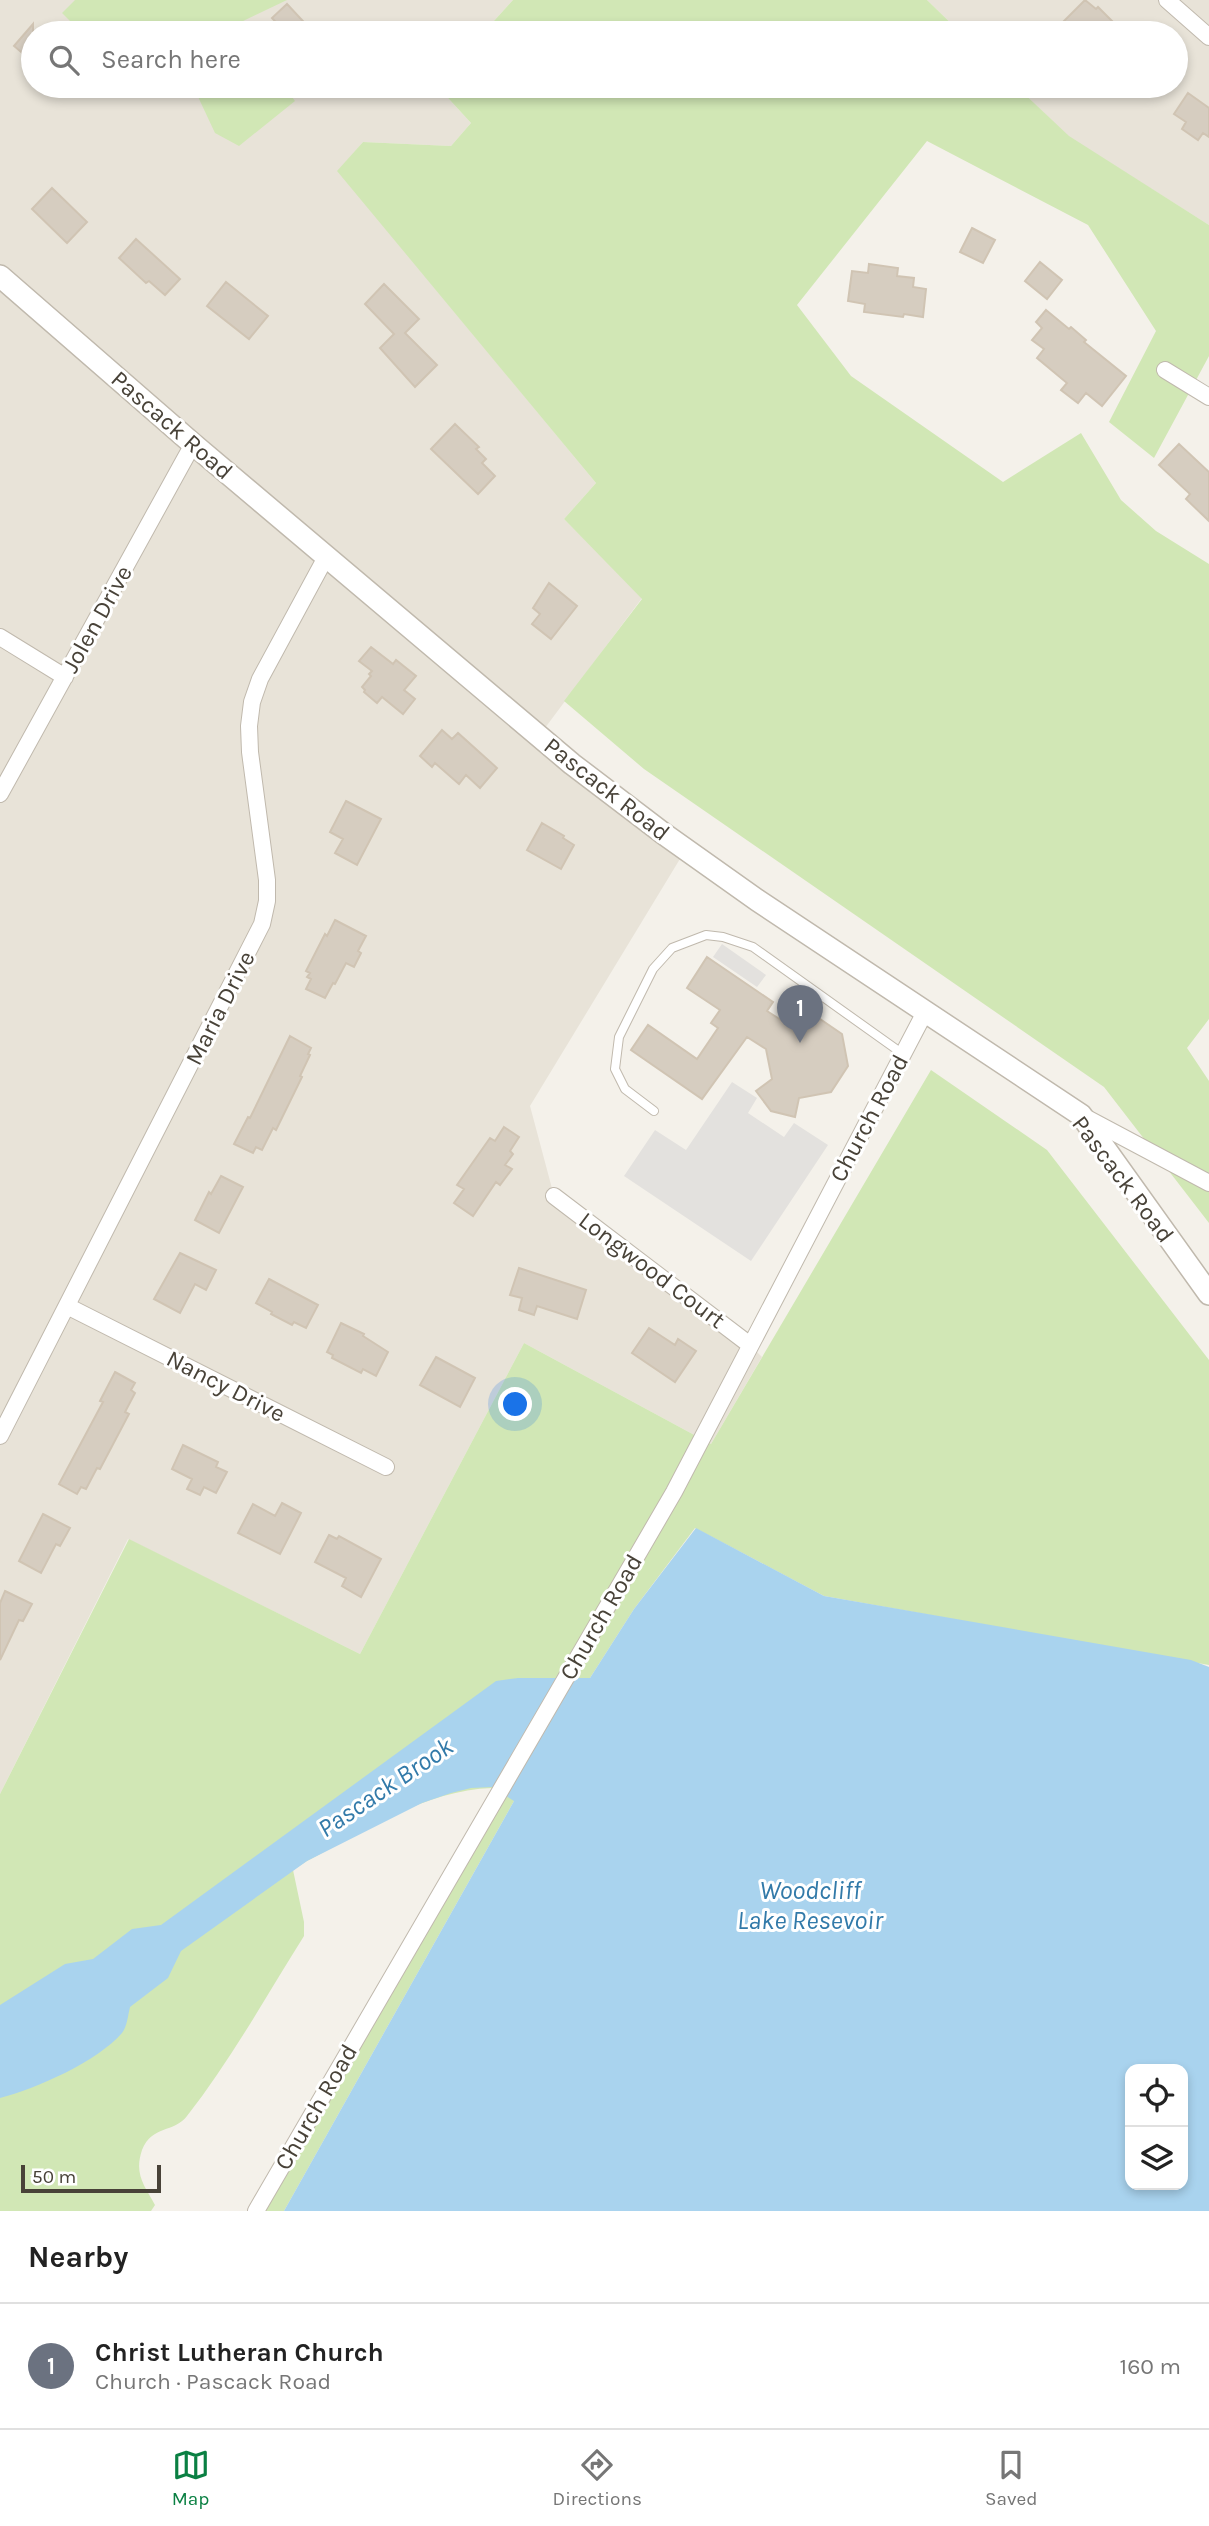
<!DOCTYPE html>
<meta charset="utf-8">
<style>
body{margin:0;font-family:Karla,sans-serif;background:#f2f2f2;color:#222}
.controls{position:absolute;right:21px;bottom:21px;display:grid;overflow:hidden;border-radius:14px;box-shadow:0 4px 10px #0003}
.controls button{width:63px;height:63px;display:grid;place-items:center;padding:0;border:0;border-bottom:2px solid #e0e0e0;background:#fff;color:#222;font:35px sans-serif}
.scale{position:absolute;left:21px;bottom:18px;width:140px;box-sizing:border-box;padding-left:7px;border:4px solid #484238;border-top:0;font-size:19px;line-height:24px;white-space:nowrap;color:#484238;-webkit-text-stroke:5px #fff;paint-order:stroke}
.you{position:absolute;left:516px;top:1405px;width:24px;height:24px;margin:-18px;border:5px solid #fff;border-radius:50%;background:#1a73e8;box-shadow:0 0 0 10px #1a73e833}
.badge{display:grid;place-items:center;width:46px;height:46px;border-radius:50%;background:#0b8043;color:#fff;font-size:23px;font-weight:700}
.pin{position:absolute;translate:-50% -58px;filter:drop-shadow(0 2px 4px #0008)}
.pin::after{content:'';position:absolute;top:37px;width:24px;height:21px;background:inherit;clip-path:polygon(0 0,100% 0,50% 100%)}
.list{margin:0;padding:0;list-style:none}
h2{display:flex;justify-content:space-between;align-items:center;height:91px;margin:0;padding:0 28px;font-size:30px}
h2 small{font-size:23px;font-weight:400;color:#767676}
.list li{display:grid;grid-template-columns:46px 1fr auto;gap:21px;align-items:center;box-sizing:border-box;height:126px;padding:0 28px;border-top:2px solid #e0e0e0}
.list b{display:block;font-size:26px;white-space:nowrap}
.list p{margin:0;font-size:23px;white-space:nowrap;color:#767676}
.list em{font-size:23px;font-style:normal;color:#767676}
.icon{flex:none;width:38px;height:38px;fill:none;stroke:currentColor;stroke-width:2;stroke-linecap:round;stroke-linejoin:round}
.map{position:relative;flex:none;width:1209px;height:2211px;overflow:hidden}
.search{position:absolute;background:#fff;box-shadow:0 4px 10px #0003;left:21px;right:21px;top:21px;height:77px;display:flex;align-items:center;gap:18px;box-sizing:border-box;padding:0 24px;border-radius:38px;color:#767676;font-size:26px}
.sheet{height:217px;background:#fff}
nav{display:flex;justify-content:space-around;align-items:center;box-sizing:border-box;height:98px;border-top:2px solid #e0e0e0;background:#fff;font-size:19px;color:#767676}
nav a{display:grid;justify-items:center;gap:4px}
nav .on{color:#0b8043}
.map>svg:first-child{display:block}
.residential{fill:#e8e3d8}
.green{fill:#d1e7b5}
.parking{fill:#e3e1de}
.water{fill:#a9d3ee;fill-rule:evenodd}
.building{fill:#d6cdc0;stroke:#d0c4b3;stroke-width:2}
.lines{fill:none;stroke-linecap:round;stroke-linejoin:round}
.service-casing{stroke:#c0b9ad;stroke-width:10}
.minor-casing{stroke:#c0b9ad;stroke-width:18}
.tertiary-casing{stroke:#c0b9ad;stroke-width:24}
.service{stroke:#fff;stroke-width:8}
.minor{stroke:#fff;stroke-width:16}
.tertiary{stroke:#fff;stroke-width:21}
.labels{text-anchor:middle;stroke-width:6;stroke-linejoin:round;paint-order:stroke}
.street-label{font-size:24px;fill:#484238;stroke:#fff}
.water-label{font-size:26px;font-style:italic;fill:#327aa9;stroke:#fff}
</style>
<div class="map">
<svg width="1209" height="2211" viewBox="0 0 1209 2211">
<rect width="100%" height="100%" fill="#f4f1ea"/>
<path class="residential" d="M0 0H513L483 33H33V86H437L471 123 451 146 363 142 338 171 596 483 564 519 642 598 539 736 686 849 530 1106 554 1196 750 1345 762 1357 711 1444 524 1343 360 1654 128 1539 0 1794Z
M927 0H1209V225L1069 137 1016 86H1176V33H961Z"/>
<path class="green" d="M75 0H287L239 23 245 33H82L62 13Z
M513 0H927L961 33H483Z
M193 86H284L295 101 239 146 215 133Z
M437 86H1016L1069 136 1209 225V356L1154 458 1109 422 1156 331 1088 225 927 141 797 305 851 376 1003 482 1081 433 1121 500 1156 531 1209 564V1019L1187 1048 1209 1081V1223L1104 1087 644 769 564 701 642 599 564 519 596 483 337 171 363 142 451 146 471 123Z
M931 1070 1047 1150 1209 1360V1665L824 1596 695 1528 634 1609 532 1769 284 2211H256L404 1954 492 1788C426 1790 365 1831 307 1861L293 1870 304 1922V1936C266 1996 231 2060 187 2116 174 2133 152 2125 142 2150 134 2174 144 2185 155 2205L151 2211H0V1794L129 1539 360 1654 524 1343 711 1444Z"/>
<path class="parking" d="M722 944 766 975 757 987 713 957Z
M732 1082 757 1098 748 1113 784 1137 794 1123 828 1145 751 1261 624 1176 655 1130 686 1150Z"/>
<path class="water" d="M696 1528 824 1596 1191 1660 1209 1667V2211H284L514 1801 492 1787 471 1788 451 1793 422 1803 307 1861 181 1951 168 1978 130 2007C128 2015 127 2027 122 2033 98 2061 36 2089 0 2098V2005L65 1964 93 1959 132 1929 161 1925 496 1681 518 1678H590L634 1609ZM1130 2069H1183V2185H1130Z"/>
<path class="building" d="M1085 0 1096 9 1098 7 1124 33H1052Z
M287 4 314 33H286L272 18Z
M33 24V62L14 46Z
M1188 93 1209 108V137L1203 133 1198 140 1182 129 1186 122 1174 114Z
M52 188 87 222 67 243 32 209Z
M972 228 995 240 983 263 960 252Z
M136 239 180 279 165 295 149 281 146 283 119 258Z
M1040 262 1062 280 1047 299 1025 281Z
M869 264 898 268 897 276 914 278 913 287 926 289 923 317 904 314 903 317 864 312 865 304 848 301 852 271 868 273Z
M226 282 268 316 249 339 207 306Z
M384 284 419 319 405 333 437 365 415 387 380 348 394 334 365 304Z
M1046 310 1069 329 1071 327 1086 340 1084 342 1126 376 1102 406 1086 393 1078 403 1061 390 1067 383 1037 358 1044 349 1032 340 1042 328 1036 322Z
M455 424 479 447 476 449 486 459 482 463 495 476 478 494 431 449Z
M1179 444 1209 472V521L1186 499 1190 494 1159 465Z
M549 583 577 606 551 639 532 624 540 614 533 608Z
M371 647 393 664 396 660 416 676 404 690 415 699 403 714 382 697 377 703 364 692 365 690 362 687 371 676 369 674 372 671 359 661Z
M442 730 452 739 458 733 497 768 480 788 466 775 459 784 435 763 432 767 420 756Z
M346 801 381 819 357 865 335 853 343 839 330 832Z
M542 823 564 836 563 838 574 845 561 869 527 850Z
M335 920 366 936 358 951 361 953 354 967 346 963 335 984 333 983 325 998 306 989 311 979 307 977 310 973 306 971 325 934 327 936Z
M707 957 773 1002 767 1011 784 1022 817 1017 842 1034 848 1066 831 1092 799 1098 795 1117 771 1111 756 1091 772 1079 766 1049 747 1037 702 1099 631 1050 648 1025 697 1059 718 1028 711 1023 720 1010 687 988Z
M290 1036 311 1048 308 1054 310 1055 300 1076 302 1077 276 1130 273 1128 262 1150 256 1147 253 1153 234 1144 248 1117 250 1118Z
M504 1127 519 1137 510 1151 513 1154 505 1165 512 1169 500 1185 496 1182 473 1216 454 1203 464 1189 457 1185 490 1138 495 1141Z
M221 1176 243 1187 219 1233 195 1220 209 1192 211 1194Z
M180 1253 216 1270 206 1290 195 1284 180 1313 154 1299Z
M519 1268 586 1290 577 1319 537 1306 534 1315 519 1310 522 1298 510 1295Z
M269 1279 318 1305 306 1328 294 1322 292 1325 271 1314 272 1312 256 1303Z
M341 1323 364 1334 363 1336 388 1352 376 1376 363 1369 361 1373 332 1358 333 1355 327 1352Z
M649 1328 675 1345 678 1339 696 1351 675 1382 632 1353Z
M436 1357 475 1378 460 1407 420 1385Z
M115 1372 135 1383 131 1390 135 1393 125 1412 129 1414 100 1469 97 1468 86 1489 81 1487 77 1494 59 1484 103 1402 100 1401Z
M183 1445 218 1462 216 1467 227 1472 216 1493 204 1487 200 1495 187 1489 192 1479 172 1469Z
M282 1503 301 1513 280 1554 238 1533 253 1504 275 1516Z
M43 1514 70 1528 60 1546 56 1544 41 1573 19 1561Z
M329 1535 337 1539 339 1536 381 1559 361 1597 342 1586 346 1578 315 1562Z
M5 1591 32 1604 23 1621 19 1620 0 1660V1603Z"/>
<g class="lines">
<g class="service-casing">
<path id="service" d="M654 1111 625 1089 615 1069 619 1037 653 969 672 948 706 935 723 937 753 947 903 1054"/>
</g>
<g class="minor-casing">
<path id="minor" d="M1167 0 1209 37
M1165 370 1209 397
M0 637 65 677
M0 794 193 444
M1083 1116 1209 1183
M554 1196 750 1345
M67 1306 386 1467
M0 1436 262 924 267 901V880L250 752 249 726 252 702 260 679 326 557
M256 2211 674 1492 925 1012"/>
</g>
<g class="tertiary-casing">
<path id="tertiary" d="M0 276 193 444 572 764 664 834 757 900 1081 1115 1209 1294"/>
</g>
<use href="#service" class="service"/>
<use href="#minor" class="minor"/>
<use href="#tertiary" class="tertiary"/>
</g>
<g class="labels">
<g class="street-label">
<text transform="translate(172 425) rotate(41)" y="8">Pascack Road</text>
<text transform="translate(97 619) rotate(-61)" y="8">Jolen Drive</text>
<text transform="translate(607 789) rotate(38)" y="8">Pascack Road</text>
<text transform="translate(220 1008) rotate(-63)" y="8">Maria Drive</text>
<text transform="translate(869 1118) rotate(-62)" y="8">Church Road</text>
<text transform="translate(1123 1179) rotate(53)" y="8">Pascack Road</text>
<text transform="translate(652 1270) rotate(37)" y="8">Longwood Court</text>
<text transform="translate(226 1386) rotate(27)" y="8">Nancy Drive</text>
<text transform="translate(601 1617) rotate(-60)" y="8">Church Road</text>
<text transform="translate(316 2107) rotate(-60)" y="8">Church Road</text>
</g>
<g class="water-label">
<text transform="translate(385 1787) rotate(-34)" y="9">Pascack Brook</text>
<text x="810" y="1899">Woodcliff<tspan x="810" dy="30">Lake Resevoir</tspan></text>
</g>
</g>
</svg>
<div class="controls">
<button><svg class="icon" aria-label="locate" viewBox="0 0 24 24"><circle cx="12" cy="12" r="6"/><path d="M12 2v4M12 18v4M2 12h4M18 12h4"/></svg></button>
<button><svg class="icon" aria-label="layers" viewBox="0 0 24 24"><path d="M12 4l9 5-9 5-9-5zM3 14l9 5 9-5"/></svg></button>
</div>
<div class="scale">50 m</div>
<div class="you"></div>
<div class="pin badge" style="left:800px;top:1043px;background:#6b7280">1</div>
<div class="search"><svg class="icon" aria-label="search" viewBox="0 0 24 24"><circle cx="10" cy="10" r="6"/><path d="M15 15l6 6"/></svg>Search here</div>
</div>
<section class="sheet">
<h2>Nearby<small></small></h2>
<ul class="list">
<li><span class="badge" style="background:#6b7280">1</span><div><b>Christ Lutheran Church</b><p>Church · Pascack Road</p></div><em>160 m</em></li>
</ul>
</section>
<nav>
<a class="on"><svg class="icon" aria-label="map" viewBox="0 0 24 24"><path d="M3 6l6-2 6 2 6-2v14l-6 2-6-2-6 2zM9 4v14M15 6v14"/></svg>Map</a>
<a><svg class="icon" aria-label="directions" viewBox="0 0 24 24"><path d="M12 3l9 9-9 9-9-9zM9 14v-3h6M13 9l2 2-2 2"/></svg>Directions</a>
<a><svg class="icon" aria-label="saved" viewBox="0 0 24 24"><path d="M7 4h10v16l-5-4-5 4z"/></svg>Saved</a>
</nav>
